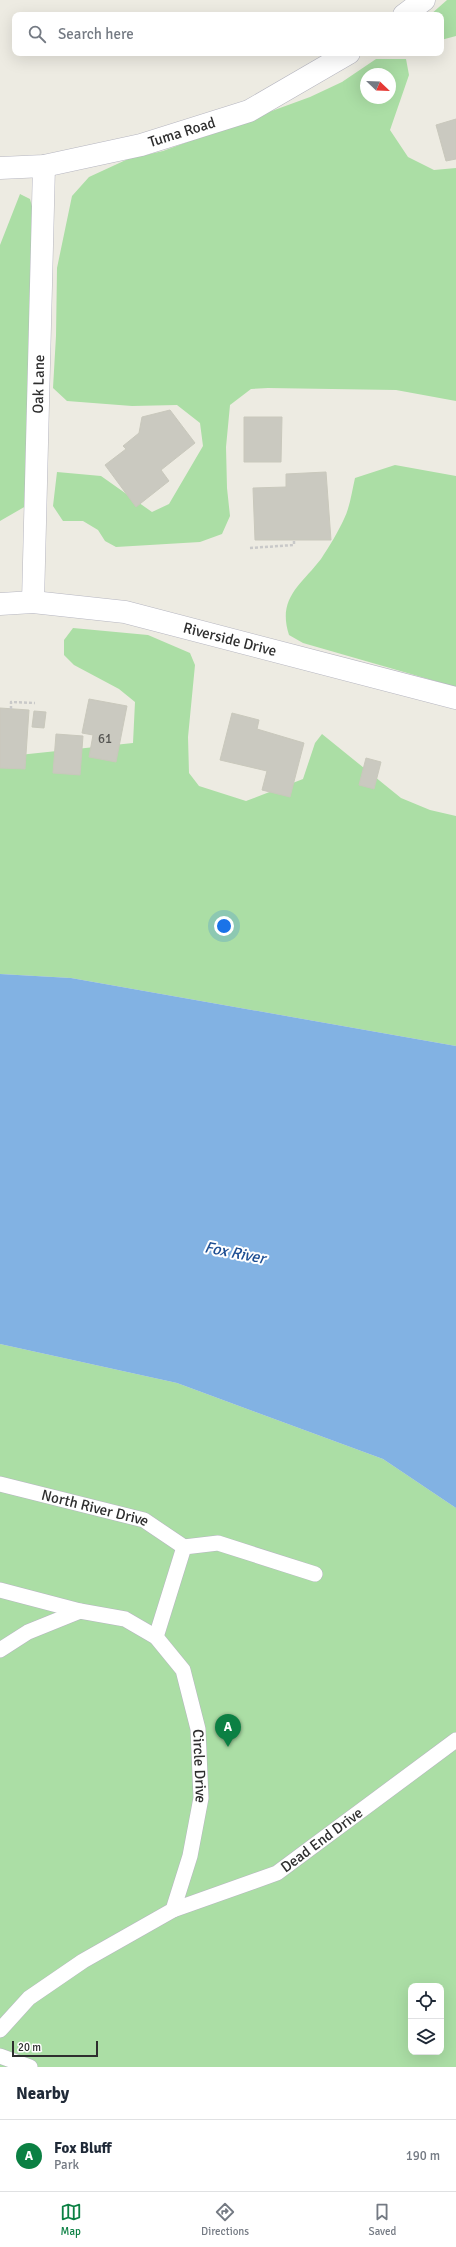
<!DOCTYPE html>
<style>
body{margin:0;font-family:Signika,sans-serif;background:#f6f6f7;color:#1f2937}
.controls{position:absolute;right:12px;bottom:12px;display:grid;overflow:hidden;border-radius:8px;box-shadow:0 4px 16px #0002}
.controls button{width:36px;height:36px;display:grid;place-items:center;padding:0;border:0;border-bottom:1px solid #e0e1e3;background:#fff;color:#1f2937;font:20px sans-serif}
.compass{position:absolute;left:360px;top:68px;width:36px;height:36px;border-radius:50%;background:#fff;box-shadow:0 4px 16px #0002;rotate:113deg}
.scale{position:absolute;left:12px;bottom:10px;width:86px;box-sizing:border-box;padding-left:4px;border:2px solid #2e2e2e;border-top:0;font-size:11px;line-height:14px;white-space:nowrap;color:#2e2e2e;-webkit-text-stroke:3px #fff;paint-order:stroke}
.you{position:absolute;left:224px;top:926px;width:14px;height:14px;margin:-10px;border:3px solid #fff;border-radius:50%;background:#1a73e8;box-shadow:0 0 0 6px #1a73e833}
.badge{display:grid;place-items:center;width:26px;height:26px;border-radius:50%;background:#0b8043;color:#fff;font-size:13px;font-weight:700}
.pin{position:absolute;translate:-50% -33px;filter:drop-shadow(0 1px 2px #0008)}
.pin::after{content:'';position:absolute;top:21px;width:14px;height:12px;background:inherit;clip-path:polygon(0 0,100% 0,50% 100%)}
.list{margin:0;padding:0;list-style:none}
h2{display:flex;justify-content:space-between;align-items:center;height:52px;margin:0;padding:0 16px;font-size:17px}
h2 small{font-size:13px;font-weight:400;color:#747a83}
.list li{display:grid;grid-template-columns:26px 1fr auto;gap:12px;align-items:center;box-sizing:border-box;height:72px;padding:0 16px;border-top:1px solid #e0e1e3}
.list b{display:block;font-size:15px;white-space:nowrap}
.list p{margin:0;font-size:13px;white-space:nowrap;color:#747a83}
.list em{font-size:13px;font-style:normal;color:#747a83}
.icon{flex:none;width:22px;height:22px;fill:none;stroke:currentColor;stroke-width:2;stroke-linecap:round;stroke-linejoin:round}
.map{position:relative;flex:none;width:456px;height:2067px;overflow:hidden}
.search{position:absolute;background:#fff;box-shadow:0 4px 16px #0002;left:12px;right:12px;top:12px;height:44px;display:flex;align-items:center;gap:10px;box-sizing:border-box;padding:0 14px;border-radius:8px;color:#747a83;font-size:15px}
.sheet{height:124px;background:#fff}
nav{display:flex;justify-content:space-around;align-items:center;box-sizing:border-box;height:56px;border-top:1px solid #e0e1e3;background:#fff;font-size:11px;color:#747a83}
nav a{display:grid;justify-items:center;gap:2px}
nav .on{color:#0b8043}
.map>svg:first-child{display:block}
.green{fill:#abdea5;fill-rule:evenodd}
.water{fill:#82b2e3}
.building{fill:#cac9c0;stroke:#c9c8bc}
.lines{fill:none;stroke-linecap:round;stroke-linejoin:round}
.service-casing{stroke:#b6b6c0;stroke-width:16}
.minor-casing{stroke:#b6b6c0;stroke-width:23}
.path{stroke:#c9c9c9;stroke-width:2.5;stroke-dasharray:3 2;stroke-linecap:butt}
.service{stroke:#fff;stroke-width:15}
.minor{stroke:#fff;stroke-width:22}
.labels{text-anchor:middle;stroke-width:4;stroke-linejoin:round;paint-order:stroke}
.number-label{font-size:13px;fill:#555552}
.street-label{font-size:15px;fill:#2e2e2e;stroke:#fff}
.water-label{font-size:16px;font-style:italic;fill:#1d4e93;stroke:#fff}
</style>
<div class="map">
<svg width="456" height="2067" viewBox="0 0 456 2067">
<rect width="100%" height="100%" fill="#edebe2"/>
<path class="green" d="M447 0H456V36L441 40V15H430Z
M376 59H406L409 75 390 130 408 157 434 170 456 168V401L396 390 268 388 251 389 230 405 226 447 227 488 230 516 222 534 200 542 116 547 105 541 98 530 83 521H63L53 506 57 472 101 476 152 512 169 504 203 446 200 423 177 405 132 406 67 401 53 388 56 336 57 268 72 196 89 177 128 159 163 151 310 97 342 82ZM366 74H390V98H366Z
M20 194 30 199 34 214 26 506 0 521V245Z
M395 465 456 476V687L303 643 289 635C277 598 301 585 321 559 329 547 338 532 344 519 350 507 352 491 355 478Z
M73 628 148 635 190 653 195 665 188 737 189 773 199 786 246 801 303 779 315 743 322 734 401 798 430 810 456 816V1046L71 978 0 974V757L133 743 135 702 119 689 74 665 64 655V640Z
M0 1344 177 1383 383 1459 456 1508V2067H0ZM411 1986H441V2052H411Z"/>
<path class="water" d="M0 974 71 978 456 1046V1508L383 1459 177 1383 0 1344Z"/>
<path class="building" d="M456 119V159L446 161 436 125Z
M170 410 195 443 161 470 169 481 136 507 105 465 126 449 123 446 139 433 142 417Z
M244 417H282L281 462H244Z
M326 472 331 540H255L253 488 286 487V474Z
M89 699 127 706 116 762 89 757 93 735 82 733Z
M0 708 29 710 25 769 0 768Z
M34 711 46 712 44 728 32 727Z
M232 713 259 720 257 729 304 743 290 797 262 790 267 771 220 760Z
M56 734 83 736 80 775 53 773Z
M366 758 381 762 374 789 359 785Z"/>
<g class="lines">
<g class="service-casing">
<g id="service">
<path id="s1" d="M0 1484 144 1520 184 1547"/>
<path id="s2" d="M0 1590 80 1611 125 1619 156 1637 183 1670 198 1729 201 1798 190 1856 173 1910 83 1961 29 1998 0 2030"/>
<path d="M156 1637 184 1547 218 1543 315 1574"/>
<path d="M0 1650 28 1632 80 1611"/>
<path id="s3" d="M173 1910 277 1873 456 1740"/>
<path d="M0 2056 30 2067"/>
</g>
</g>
<g class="minor-casing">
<g id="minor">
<path d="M404 15 424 0"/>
<path id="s4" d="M0 168 44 166 141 145 249 111 349 53"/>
<path id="s5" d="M33 602 44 166"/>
<path id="s6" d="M0 604 33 602 125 612 456 698"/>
</g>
</g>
<path class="path" d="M250 548 294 545V541
M11 709V702L35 703"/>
<use href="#service" class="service"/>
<use href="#minor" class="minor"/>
</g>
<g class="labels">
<g class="number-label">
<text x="105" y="743">61</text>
</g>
<g class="street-label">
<text dy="5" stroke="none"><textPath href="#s4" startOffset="186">Tuma Road</textPath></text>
<text dy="5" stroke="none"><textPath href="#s5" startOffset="218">Oak Lane</textPath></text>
<text dy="5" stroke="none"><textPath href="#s6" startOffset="234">Riverside Drive</textPath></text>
<text dy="5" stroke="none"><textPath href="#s1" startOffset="98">North River Drive</textPath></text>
<text dy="5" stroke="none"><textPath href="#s2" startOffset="305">Circle Drive</textPath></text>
<text dy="5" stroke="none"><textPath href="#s3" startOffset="166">Dead End Drive</textPath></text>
</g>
<g class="water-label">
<text transform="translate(235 1252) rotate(11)" y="6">Fox River</text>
</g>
</g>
</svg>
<div class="controls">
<button><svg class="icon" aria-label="locate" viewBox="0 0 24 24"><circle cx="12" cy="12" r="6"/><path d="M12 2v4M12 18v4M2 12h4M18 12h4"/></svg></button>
<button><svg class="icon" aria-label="layers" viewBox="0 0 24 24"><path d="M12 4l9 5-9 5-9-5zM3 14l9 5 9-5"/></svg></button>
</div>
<svg class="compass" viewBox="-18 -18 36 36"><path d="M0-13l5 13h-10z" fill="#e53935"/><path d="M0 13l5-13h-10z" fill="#747a83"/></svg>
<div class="scale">20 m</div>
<div class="you"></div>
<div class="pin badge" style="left:228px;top:1747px">A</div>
<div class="search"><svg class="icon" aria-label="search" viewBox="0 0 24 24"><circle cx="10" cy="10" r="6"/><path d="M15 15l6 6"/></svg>Search here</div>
</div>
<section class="sheet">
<h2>Nearby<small></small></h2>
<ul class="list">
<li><span class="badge">A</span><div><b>Fox Bluff</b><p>Park</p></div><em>190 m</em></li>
</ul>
</section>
<nav>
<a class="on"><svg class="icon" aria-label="map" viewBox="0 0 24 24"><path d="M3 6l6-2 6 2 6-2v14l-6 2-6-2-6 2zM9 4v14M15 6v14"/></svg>Map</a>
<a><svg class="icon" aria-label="directions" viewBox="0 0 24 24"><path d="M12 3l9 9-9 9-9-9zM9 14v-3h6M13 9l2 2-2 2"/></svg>Directions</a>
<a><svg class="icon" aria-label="saved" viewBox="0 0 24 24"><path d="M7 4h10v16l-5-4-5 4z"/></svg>Saved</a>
</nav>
